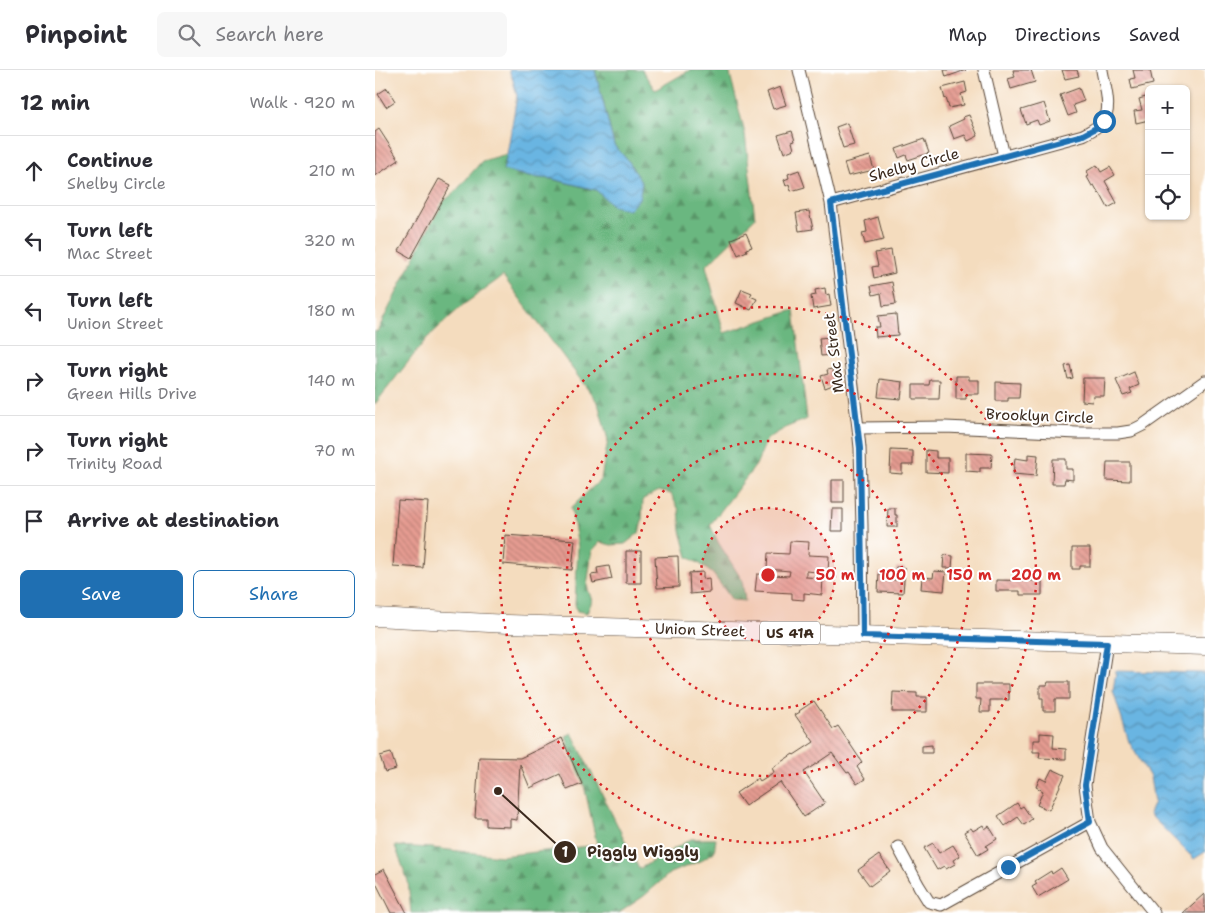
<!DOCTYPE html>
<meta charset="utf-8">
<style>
body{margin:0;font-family:"Shantell Sans",sans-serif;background:#f7f7f7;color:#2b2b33}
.controls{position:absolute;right:15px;top:15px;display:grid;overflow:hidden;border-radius:8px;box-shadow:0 1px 4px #0004}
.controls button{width:45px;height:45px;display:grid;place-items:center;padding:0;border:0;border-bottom:1px solid #e1e1e2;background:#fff;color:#2b2b33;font:25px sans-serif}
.stop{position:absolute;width:15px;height:15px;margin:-11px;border:4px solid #1f6fb2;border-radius:50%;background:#fff}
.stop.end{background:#1f6fb2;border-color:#fff;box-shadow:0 1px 5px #0008}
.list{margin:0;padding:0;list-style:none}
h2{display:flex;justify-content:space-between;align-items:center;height:65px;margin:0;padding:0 20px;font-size:21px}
h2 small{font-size:16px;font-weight:400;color:#7c7c81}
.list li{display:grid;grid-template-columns:32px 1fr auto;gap:15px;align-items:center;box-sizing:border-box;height:70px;padding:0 20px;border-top:1px solid #e1e1e2}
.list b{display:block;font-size:19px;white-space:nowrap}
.list p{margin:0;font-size:16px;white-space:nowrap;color:#7c7c81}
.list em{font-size:16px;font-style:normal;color:#7c7c81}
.actions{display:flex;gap:10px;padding:15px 20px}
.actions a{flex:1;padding:11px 0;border:1px solid #1f6fb2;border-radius:8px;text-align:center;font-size:18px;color:#1f6fb2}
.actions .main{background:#1f6fb2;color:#fff}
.icon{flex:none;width:28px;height:28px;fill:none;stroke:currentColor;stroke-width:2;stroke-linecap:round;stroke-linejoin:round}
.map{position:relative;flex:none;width:830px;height:843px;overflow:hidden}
header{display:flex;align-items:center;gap:30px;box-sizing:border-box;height:70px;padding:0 25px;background:#fff;border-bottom:1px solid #e1e1e2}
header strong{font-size:24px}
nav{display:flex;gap:28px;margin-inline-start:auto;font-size:18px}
.search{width:350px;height:45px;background:#f7f7f7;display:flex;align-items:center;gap:12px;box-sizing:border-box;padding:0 18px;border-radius:8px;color:#7c7c81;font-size:19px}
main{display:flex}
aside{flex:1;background:#fff}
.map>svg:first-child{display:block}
.forest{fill:url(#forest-firs);stroke:#53704f}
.water{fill:url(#water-waves);stroke:#527080}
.building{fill:url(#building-back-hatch)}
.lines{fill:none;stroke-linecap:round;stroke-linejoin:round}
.street-casing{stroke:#574536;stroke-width:13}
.primary-casing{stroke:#574536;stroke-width:19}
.street{stroke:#fff;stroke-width:11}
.primary{stroke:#fff;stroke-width:18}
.route{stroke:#1f6fb2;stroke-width:6}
.ring{fill:none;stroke:#d62828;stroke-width:2.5;stroke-dasharray:2.5 5}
.labels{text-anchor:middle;stroke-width:4;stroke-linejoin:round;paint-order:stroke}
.shield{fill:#fff;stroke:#766a62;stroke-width:1}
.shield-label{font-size:14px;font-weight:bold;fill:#3b2a1e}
.street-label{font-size:15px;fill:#3b2a1e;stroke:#fff}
.centre{fill:#d62828;stroke:#fff;stroke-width:2.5}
.ring-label{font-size:15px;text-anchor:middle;font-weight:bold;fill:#d62828;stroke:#fff;stroke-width:4;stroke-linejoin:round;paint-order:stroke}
.leader{fill:none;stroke:#3b2a1e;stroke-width:2}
.callout-dot{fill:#3b2a1e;stroke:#fff;stroke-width:2}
.mark-label{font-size:15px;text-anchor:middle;font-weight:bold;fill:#fff}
.callout-label{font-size:16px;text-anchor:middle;font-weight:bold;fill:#3b2a1e;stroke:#fff;stroke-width:4;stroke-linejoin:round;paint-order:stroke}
</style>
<header>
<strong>Pinpoint</strong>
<div class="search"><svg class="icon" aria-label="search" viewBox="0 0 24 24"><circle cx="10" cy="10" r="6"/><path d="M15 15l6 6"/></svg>Search here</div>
<nav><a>Map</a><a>Directions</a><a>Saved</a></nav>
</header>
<main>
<aside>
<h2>12 min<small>Walk · 920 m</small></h2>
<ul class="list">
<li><svg class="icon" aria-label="ahead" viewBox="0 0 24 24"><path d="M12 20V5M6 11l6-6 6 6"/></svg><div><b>Continue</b><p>Shelby Circle</p></div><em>210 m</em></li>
<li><svg class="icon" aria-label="left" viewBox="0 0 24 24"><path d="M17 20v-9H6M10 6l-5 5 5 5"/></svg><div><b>Turn left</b><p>Mac Street</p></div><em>320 m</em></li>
<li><svg class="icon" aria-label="left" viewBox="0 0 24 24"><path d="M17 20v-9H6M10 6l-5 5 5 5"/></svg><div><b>Turn left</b><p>Union Street</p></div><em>180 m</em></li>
<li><svg class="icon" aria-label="right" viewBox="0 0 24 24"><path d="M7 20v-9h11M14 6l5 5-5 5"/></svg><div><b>Turn right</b><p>Green Hills Drive</p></div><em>140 m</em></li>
<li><svg class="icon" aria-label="right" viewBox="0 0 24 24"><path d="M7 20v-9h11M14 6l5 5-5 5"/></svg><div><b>Turn right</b><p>Trinity Road</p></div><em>70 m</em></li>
<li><svg class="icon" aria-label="arrive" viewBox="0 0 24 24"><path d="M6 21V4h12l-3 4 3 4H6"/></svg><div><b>Arrive at destination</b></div></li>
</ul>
<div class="actions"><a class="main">Save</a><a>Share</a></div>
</aside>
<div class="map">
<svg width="830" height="843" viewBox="0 0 830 843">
<defs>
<pattern id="forest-firs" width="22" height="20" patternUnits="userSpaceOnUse" patternTransform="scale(1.25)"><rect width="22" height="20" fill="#6bb780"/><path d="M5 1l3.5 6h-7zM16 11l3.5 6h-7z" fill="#599568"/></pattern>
<pattern id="water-waves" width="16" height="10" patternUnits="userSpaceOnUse" patternTransform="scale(1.25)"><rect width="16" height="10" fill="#69b5e2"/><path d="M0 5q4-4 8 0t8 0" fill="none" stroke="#5893b7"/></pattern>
<pattern id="building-back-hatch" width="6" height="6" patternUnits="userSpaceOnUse" patternTransform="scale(1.25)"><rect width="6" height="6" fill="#e59b91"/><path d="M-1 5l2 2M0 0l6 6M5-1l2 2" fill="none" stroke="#bb7f76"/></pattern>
</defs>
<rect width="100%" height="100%" fill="#fff"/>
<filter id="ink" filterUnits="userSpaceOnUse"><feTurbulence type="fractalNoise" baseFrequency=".02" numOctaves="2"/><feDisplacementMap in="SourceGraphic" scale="10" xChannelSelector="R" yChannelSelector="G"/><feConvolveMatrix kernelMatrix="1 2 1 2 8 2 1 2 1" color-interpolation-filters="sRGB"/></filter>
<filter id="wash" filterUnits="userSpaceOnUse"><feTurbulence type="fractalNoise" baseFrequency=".0096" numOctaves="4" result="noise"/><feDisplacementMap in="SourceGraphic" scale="20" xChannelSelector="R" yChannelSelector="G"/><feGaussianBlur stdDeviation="1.12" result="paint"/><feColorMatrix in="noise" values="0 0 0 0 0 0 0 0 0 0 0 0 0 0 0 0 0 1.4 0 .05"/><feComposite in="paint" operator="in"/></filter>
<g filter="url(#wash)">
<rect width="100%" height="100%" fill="#f4dcbe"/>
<path class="forest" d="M220 0H267L280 20 315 0H354L370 64 380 148 331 196 349 263 419 240 432 349 412 357 392 369 381 395 335 455 343 472 367 510 370 531 357 530 338 504 325 494 313 487 306 461 304 440 296 424 284 421 268 429 267 451 264 463 250 474 236 475 225 472 217 481 212 516 217 531 212 543 202 541 200 534 203 477 196 438 226 409 233 370 223 333 128 206 88 235 52 268 0 334V261L2 262 56 154 69 131 80 122 107 91 132 84 129 100 154 107 177 109 221 120 238 136 255 93 239 75Z
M197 663 264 799 316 769H341L339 782 325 791 295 803 269 826 244 843H36L33 811 20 776 57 778 126 786 222 775 209 715C204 698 195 683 191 666Z"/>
<path class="water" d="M134 0H220L239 75 255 93 267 113 264 129 254 140 238 136 221 120 177 109 154 107 128 100 132 84 142 26 138 10Z
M741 601 830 603V782L819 789 774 744 779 732 775 707 754 672 738 621Z"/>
<g id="blocks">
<path class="building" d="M569 0H591L571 7Z
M638 0H656L660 12 636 19 633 9 640 7Z
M687 0H702L704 6 690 9Z
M758 0H775L778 14 757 19 755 9 760 8Z
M590 12 592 22 586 24 589 35 574 38 571 28 570 29 567 18Z
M405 17 411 35 398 39 392 22Z
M12 18 20 31 11 37 3 24Z
M704 18 709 31 698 35 701 43 693 46 685 25Z
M774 26V50L761 53 759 41 767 40 764 29Z
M669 33 675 51 664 55 662 50 651 54 646 40Z
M594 45 603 66 593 71 590 65 579 69 574 56 589 49 588 47Z
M472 53 479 75 468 78 461 57Z
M4 59 24 90 0 106V62Z
M417 61 420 71 417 72 419 79 409 83 403 65Z
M549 69 554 83 533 90 531 85 524 88 521 79Z
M495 86 499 100 473 106 469 93Z
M722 95 726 102 735 97 740 105 730 111 742 133 733 138 725 123 724 124 719 115 717 116 712 107 714 106 712 101Z
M424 100 430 117 416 121 414 114 411 116 409 110 414 108 413 104Z
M64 109 76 115 36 188 24 181Z
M434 141 438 159 424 161 421 143Z
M503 147 509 170 490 174 487 163 492 162 490 151Z
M371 163 377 177 371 179 372 181 363 185 356 169Z
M516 180 520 203 499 208 497 197 503 196 500 183Z
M517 212 521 234 508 236 506 223 498 225 496 216Z
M450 218 451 225 454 224 456 236 438 239 436 226 441 225 440 220Z
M367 219 377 223 375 226 382 229 376 240 361 233Z
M521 244 523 265 501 267 500 257H505L503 246Z
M456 267 458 285 446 286 444 268Z
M695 295 698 308 693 309 690 296Z
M457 299 463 313 450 318 446 306 453 304 452 300Z
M759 302 764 315 755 319 757 323 748 326 741 310Z
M581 306H594V310H604V324H591V329H581Z
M708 308H730L729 326H718L717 332 707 331Z
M505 309 528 312 526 329 503 327Z
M555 310H565L564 329H538V315H554Z
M621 312 645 313 644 328H633V331H621Z
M516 380 538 381V395H527V404L515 403Z
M551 380 561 381V388H573V403L551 402Z
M591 383 617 384 616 398H605V402L591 401Z
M653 384 663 385 661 406 638 404 640 388 653 390Z
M678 389H691V399H698V410L690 409 689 414H677Z
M732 392H755V411L731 410Z
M457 410H469V433H457Z
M23 430 53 432 48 498 18 496Z
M513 438H520V445H522V457H512Z
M457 439H468V461H456Z
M130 465 200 470 197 500 128 494Z
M415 471 434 472 433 485 454 486 453 503 431 501V507L448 508 447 525 429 523V530L417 529V523L380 521 382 504 414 506 415 501 392 499 393 483 414 484Z
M697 478H715V496H705V499H697Z
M251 481H266V513H251Z
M569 485 578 486 577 498H568Z
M303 486 304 517 282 518 280 487Z
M234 496 237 509 218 513 216 505 223 504 222 498Z
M521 497 530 498 528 523 503 522 504 503 512 504V509L521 510Z
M559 501 571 502 569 521 546 519 547 507 558 508Z
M328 502V509L334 508 335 522 315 524 314 503Z
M621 510 667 511V525H645V521H621Z
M673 612H694V629H680V641H668V628H665V615H672Z
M601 614H634V630H615V642H605L606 629H601Z
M518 622 542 623V627H552V642H517Z
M439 631 458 659 463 656 487 692 482 697 490 709 482 714 474 702 472 703 457 683 429 702 450 733 429 747 405 712 370 736 361 723 383 708 385 711 399 702 397 698 418 684 419 685 439 672 420 645 425 642 424 641Z
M665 663 679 664 678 678 691 679V689L664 688 665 682H658V670H665Z
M187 668 207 714 192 720 185 704 155 718 145 694 142 750 135 749V757L111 756V748H100L104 687 145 688Z
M557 675V683H547V676Z
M16 683 21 699 10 702 5 686Z
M677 699 690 705 674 740 662 735 668 721 661 717 665 708 671 711Z
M642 733 645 738 648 736 657 749 649 755 643 747 630 756 623 746Z
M608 755 610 759 614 756 622 769 611 776 613 779 603 785 589 762 596 758 598 761Z
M558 773 564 783 578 775 585 786 578 790 580 794 571 799 569 796 562 800 549 778Z
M504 785 515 801 495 816 483 800Z
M686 798 693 809 663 827 657 817 662 814 660 811 676 801 677 804Z
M9 799 32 843H16L0 811V804Z
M829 824 830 825V843H808Z"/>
</g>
</g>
<g filter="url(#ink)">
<use href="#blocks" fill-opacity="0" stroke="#574536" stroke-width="1"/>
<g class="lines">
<g class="street-casing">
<path id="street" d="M424 0 456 133 483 358 485 378 487 456 488 566
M609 0 629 86
M456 133 708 65C715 61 723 58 728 51 738 39 729 14 727 0
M483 358 570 357 703 363H743L756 361 768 355 830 311
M732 573 710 715 715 752 727 778 779 843
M523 777 544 816 554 832 566 835 715 752"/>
</g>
<g class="primary-casing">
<path id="primary" d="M0 547 133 554 830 576"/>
</g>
<use href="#street" class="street"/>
<use href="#primary" class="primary"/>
</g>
</g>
<g class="lines" filter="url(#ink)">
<path class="route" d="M633 797 715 752 710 715 732 573 488 566 485 378 456 133 708 65 721 58 729 51"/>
</g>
<circle cx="393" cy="505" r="67" fill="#d62828" fill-opacity=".12"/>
<g class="ring">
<circle cx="393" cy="505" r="67"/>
<circle cx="393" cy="505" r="134"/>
<circle cx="393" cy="505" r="201"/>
<circle cx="393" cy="505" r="268"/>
</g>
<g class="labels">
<rect class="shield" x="385" y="551.5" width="60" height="23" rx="4"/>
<g class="shield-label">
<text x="415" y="568">US 41A</text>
</g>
<g class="street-label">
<text transform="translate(539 95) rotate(-15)" y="5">Shelby Circle</text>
<text transform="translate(459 283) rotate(-97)" y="5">Mac Street</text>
<text transform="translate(665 346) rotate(2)" y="5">Brooklyn Circle</text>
<text transform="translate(325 560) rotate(2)" y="5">Union Street</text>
</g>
</g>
<circle cx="393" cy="505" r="8" class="centre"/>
<g class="ring-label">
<text x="460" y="510">50 m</text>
<text x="527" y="510">100 m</text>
<text x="594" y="510">150 m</text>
<text x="661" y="510">200 m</text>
</g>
<path class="leader" d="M123 721L190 782"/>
<g class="callout-dot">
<circle cx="123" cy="721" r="5"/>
<circle cx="190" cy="782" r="12"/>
</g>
<g class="mark-label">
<text x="190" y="787">1</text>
</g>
<g class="callout-label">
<text x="268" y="787">Piggly Wiggly</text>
</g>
</svg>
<div class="controls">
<button>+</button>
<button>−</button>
<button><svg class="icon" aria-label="locate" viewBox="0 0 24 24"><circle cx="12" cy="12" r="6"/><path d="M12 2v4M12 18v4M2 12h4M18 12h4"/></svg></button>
</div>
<div class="stop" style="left:729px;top:51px"></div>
<div class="stop end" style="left:633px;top:797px"></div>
</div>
</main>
